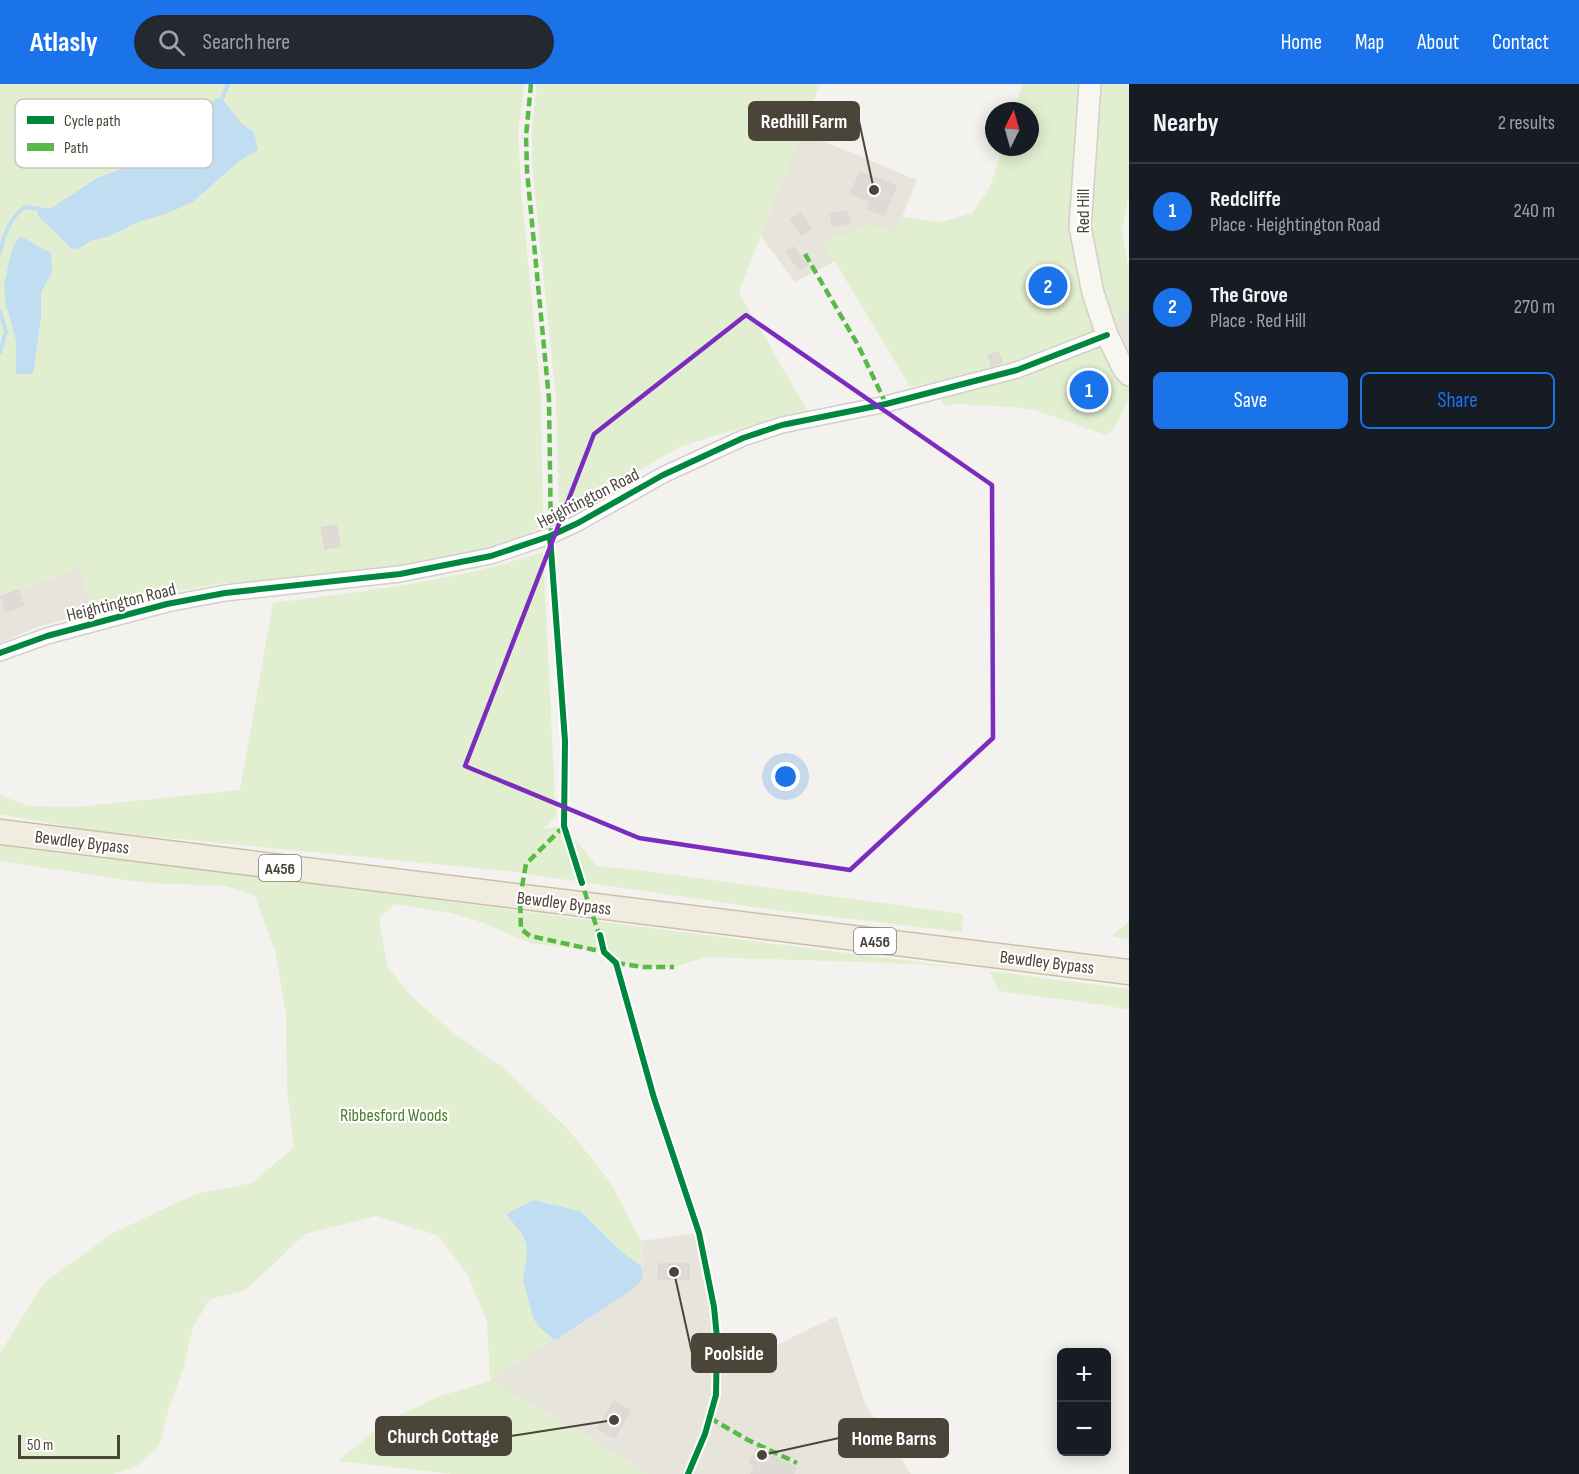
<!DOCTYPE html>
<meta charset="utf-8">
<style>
body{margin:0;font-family:"Sofia Sans Condensed",sans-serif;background:#242831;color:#f1f3f6}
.controls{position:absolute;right:18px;bottom:18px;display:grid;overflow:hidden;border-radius:9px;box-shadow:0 3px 15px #0003}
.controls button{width:54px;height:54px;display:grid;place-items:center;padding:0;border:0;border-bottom:2px solid #363941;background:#171b24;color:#f1f3f6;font:30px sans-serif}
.compass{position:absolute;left:985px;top:18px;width:54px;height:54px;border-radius:50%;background:#171b24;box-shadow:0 3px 15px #0003;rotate:5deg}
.scale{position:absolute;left:18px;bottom:15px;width:102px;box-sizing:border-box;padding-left:6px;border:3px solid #4b4439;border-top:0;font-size:16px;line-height:21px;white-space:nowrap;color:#4b4439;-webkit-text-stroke:4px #fff;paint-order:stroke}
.you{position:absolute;left:786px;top:693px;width:21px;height:21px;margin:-15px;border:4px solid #fff;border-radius:50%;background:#1a73e8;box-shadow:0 0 0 9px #1a73e833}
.badge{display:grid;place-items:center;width:39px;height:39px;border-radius:50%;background:#1a73e8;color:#fff;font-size:20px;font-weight:700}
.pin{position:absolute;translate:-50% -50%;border:3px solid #fff;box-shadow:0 2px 6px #0006}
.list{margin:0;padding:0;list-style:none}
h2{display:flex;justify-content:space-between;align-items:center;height:78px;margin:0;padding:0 24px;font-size:26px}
h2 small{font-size:20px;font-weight:400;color:#9ea1a6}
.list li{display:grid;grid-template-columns:39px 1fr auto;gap:18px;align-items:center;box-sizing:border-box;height:96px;padding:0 24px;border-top:2px solid #363941}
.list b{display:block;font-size:22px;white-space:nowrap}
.list p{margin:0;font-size:20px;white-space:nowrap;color:#9ea1a6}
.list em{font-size:20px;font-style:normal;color:#9ea1a6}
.actions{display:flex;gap:12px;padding:18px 24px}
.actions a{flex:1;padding:14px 0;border:2px solid #1a73e8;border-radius:9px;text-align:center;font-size:21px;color:#1a73e8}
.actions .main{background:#1a73e8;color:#fff}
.icon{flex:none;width:33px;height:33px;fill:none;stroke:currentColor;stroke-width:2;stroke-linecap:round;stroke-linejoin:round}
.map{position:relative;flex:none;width:1129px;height:1390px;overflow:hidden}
header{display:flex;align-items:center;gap:36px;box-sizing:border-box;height:84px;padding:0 30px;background:#1a73e8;color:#fff}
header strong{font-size:28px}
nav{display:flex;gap:33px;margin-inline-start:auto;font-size:21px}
.search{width:420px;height:54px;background:#242831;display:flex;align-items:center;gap:15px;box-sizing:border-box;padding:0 21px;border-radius:33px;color:#9ea1a6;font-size:22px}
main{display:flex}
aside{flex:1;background:#171b24}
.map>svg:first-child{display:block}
.residential{fill:#e7e4dc}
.green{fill:#e1eecf;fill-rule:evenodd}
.water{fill:#c0ddf1}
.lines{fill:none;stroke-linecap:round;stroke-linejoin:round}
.stream{stroke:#c0ddf1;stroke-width:4}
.building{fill:#dedbd6;stroke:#dcd9d4;stroke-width:1.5}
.minor-casing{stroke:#d2d0cb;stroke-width:18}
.secondary-casing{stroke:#d3cfc5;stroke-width:24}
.trunk-casing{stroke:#ccbfa9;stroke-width:27}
.minor{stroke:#fdfdfc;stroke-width:15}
.secondary{stroke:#f7f6f1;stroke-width:21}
.trunk{stroke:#f0ece0;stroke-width:24}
.quiet{stroke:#58b947;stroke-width:4.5;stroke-dasharray:9 4.5;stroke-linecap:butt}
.cycleway-casing{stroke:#fff;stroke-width:10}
.cycleway{stroke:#00873e;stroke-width:6}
.marked{fill:none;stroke:#7b2cbf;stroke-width:4.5;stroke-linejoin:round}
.labels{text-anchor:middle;stroke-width:4.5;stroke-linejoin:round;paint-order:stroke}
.shield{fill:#fff;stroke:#817c74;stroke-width:1.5}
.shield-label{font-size:16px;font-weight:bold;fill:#4b4439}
.street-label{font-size:18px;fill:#4b4439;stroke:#fff}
.park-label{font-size:18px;fill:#4a7f2a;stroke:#fff}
.key{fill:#fff;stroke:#c9c7c4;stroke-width:1.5}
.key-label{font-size:16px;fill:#4b4439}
.leader{fill:none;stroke:#4b4439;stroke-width:2}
.callout-dot{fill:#4b4439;stroke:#fff;stroke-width:2}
.callout{fill:#4b4439;stroke:#4b4439;stroke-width:2}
.callout-label{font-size:20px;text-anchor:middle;font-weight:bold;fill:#fff}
</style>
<header>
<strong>Atlasly</strong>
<div class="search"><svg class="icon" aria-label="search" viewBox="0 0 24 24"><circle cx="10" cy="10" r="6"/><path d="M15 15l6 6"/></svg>Search here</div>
<nav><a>Home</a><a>Map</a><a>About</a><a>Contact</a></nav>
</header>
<main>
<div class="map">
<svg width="1129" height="1390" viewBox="0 0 1129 1390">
<rect width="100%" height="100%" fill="#f4f2ee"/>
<path class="residential" d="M801 48 917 96 895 150 823 158 835 177 795 198 761 152Z
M1129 220V272L1118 257 1114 242Z
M80 480 91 528 37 543 0 559V511L66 489Z
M699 1149 714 1223 717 1290 836 1232 865 1320 911 1390H648L571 1343 490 1297 553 1255 562 1253 630 1207 643 1188 641 1157Z"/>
<path class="green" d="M0 0H524L518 50 522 114 541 313 543 442 518 455 485 466 456 473 338 490 267 498 225 499 184 506 91 528 80 480 66 489 0 511ZM222 14 241 39 254 48 258 66 239 77 193 118 167 129 136 139 108 153 93 156 80 164 38 124H51L97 94 128 82 155 57 173 54 215 15ZM52 188 41 209V235L33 290 16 257 6 221Z
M537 0H820L739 208 808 328 734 346 680 363 559 433 556 315 532 80V43Z
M1022 0H1084L1078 98 1099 251 1002 283 910 303 823 158 871 140 895 150 902 133 942 138 972 129 990 103 1003 63H1030V27H1014Z
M1098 0H1129V110L1122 146 1129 187V220L1114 242 1107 237 1086 146Z
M1100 262C1109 268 1127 297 1129 307 1129 316 1116 345 1109 350H1103L1035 326 1012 323 955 320 944 322 940 311Z
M543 468 556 732 543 745 564 742 597 782 638 786 963 830 962 848 774 826 506 787 87 746 0 730V711L28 722 76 723 240 706 273 519C365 507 454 497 543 468Z
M0 761C89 775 178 781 267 793 554 833 842 868 1129 905V926L1104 921 998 907 990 887 917 880 706 873 674 883H643L616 879 604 868 530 859 484 839 451 829 395 820 379 834 387 882 411 912 451 947 502 983 569 1046 610 1098 641 1157 642 1183 623 1169 580 1127 533 1116 506 1130 522 1150 526 1159 527 1169 523 1196 533 1234 538 1242 553 1255 491 1297 577 1346 648 1390H452L338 1377 384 1339 437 1313 490 1297 487 1237 468 1192 439 1152 376 1132 305 1150 246 1206 210 1215 193 1243 184 1283 168 1327 159 1362 137 1382 113 1390H0V1269L44 1199 113 1149 195 1110 252 1099 294 1063 287 1004 286 929 275 867 255 812 226 802 147 799 0 777Z
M1129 837V856L1112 852Z"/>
<path class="water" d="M222 14 241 39 254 48 258 66 239 77 193 118 168 129 136 139 108 153 93 156 80 164 72 165 38 132V124H51L97 94 128 82 131 73 155 57 173 54 215 15Z
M20 152 51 169 52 188 41 209V235L33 290H16V257L6 221 4 201 12 165Z
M533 1116 580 1127 623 1169 642 1183 643 1188 641 1197 630 1207 558 1255H553L538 1242 533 1234 523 1196 527 1169 526 1159 522 1150 506 1130Z"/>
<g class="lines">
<path class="stream" d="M221 17 228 0
M0 168C4 150 10 134 25 123L40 125
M0 228 6 247 0 268"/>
</g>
<path class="building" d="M860 88 896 102 884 131 868 125 871 117 851 110Z
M847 127 850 139 833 142 830 130Z
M801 129 811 145 801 151 791 136Z
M793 163 807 182 800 186 786 168Z
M1061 182 1072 202 1035 222 1024 202Z
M998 268 1002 278 992 282 988 272Z
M1090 289 1101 318 1088 323 1077 294Z
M336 441 340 462 325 465 321 444Z
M18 506 24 521 6 527 1 513Z
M659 1180H689V1195H658Z
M614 1317 630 1327 614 1354 598 1344Z
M757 1364 796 1384 793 1390H751L755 1382 750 1378Z"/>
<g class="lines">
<g class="minor-casing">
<path id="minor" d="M0 569 47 552 167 520 225 509 400 490 491 472 550 452 578 439 663 391 743 354 782 341 886 320 1017 286 1107 251"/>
</g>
<g class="secondary-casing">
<path id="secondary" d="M1090 0 1080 143 1093 209 1107 251 1123 284 1129 291"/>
</g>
<g class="trunk-casing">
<path id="trunk" d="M0 748 1129 888"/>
</g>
<use href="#minor" class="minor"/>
<use href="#secondary" class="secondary"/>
<use href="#trunk" class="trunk"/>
<path class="quiet" d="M531 0 526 52 527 87 549 315 551 455
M805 170 858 261 886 320
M564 742 526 780 520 814 521 845 530 852 604 868
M580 794 601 856
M616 879 643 883H674
M710 1334 748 1356 797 1379"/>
<g class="cycleway-casing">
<path id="cycleway" d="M550 452 565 657 564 742 582 799
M0 569 47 552 167 520 225 509 400 490 491 472 550 452 578 439 663 391 743 354 782 341 886 320 1017 286 1107 251
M600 851 604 868 616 879 654 1014 699 1149 714 1223 717 1254 716 1311 705 1350 688 1390"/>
</g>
<use href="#cycleway" class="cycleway"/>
</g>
<path class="marked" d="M746 231 992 401 993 654 850 786 639 754 465 682 594 350Z"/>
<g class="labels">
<g class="shield">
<rect x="259" y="771" width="42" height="26" rx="4.5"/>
<rect x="854" y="844" width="42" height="26" rx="4.5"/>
</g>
<g class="shield-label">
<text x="280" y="790">A456</text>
<text x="875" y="863">A456</text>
</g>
<g class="street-label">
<text transform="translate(1083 127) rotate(-90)" y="6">Red Hill</text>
<text transform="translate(588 414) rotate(-27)" y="6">Heightington Road</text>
<text transform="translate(121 518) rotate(-14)" y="6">Heightington Road</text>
<text transform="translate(82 758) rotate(7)" y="6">Bewdley Bypass</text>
<text transform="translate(564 819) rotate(7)" y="6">Bewdley Bypass</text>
<text transform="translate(1047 878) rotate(7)" y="6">Bewdley Bypass</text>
</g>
<g class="park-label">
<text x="394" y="1037">Ribbesford Woods</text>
</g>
</g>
<rect x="15" y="15" width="198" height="69" rx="9" class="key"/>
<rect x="27" y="32" width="27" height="8" fill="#00873e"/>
<rect x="27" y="59" width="27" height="8" fill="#58b947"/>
<g class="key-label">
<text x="64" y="42">Cycle path</text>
<text x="64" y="69">Path</text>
</g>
<path class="leader" d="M874 106L859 37M674 1188L692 1269M614 1336L511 1352M762 1371L839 1354"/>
<g class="callout-dot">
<circle cx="874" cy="106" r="6"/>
<circle cx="674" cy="1188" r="6"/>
<circle cx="614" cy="1336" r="6"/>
<circle cx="762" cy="1371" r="6"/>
</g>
<g class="callout">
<rect x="749" y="18" width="110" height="38" rx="6"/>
<rect x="692" y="1250" width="84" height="38" rx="6"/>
<rect x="376" y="1333" width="135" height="38" rx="6"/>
<rect x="839" y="1335" width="109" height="38" rx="6"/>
</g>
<g class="callout-label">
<text x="804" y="44">Redhill Farm</text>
<text x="734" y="1276">Poolside</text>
<text x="443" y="1359">Church Cottage</text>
<text x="894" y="1361">Home Barns</text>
</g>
</svg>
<div class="controls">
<button>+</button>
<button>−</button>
</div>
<svg class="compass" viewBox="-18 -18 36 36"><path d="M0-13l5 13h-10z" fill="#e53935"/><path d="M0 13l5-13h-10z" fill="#9ea1a6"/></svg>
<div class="scale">50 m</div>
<div class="you"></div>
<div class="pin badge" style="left:1089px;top:306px">1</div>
<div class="pin badge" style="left:1048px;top:202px">2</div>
</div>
<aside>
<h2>Nearby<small>2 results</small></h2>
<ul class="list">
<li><span class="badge">1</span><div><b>Redcliffe</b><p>Place · Heightington Road</p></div><em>240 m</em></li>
<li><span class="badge">2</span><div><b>The Grove</b><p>Place · Red Hill</p></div><em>270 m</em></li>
</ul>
<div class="actions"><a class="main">Save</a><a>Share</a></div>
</aside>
</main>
